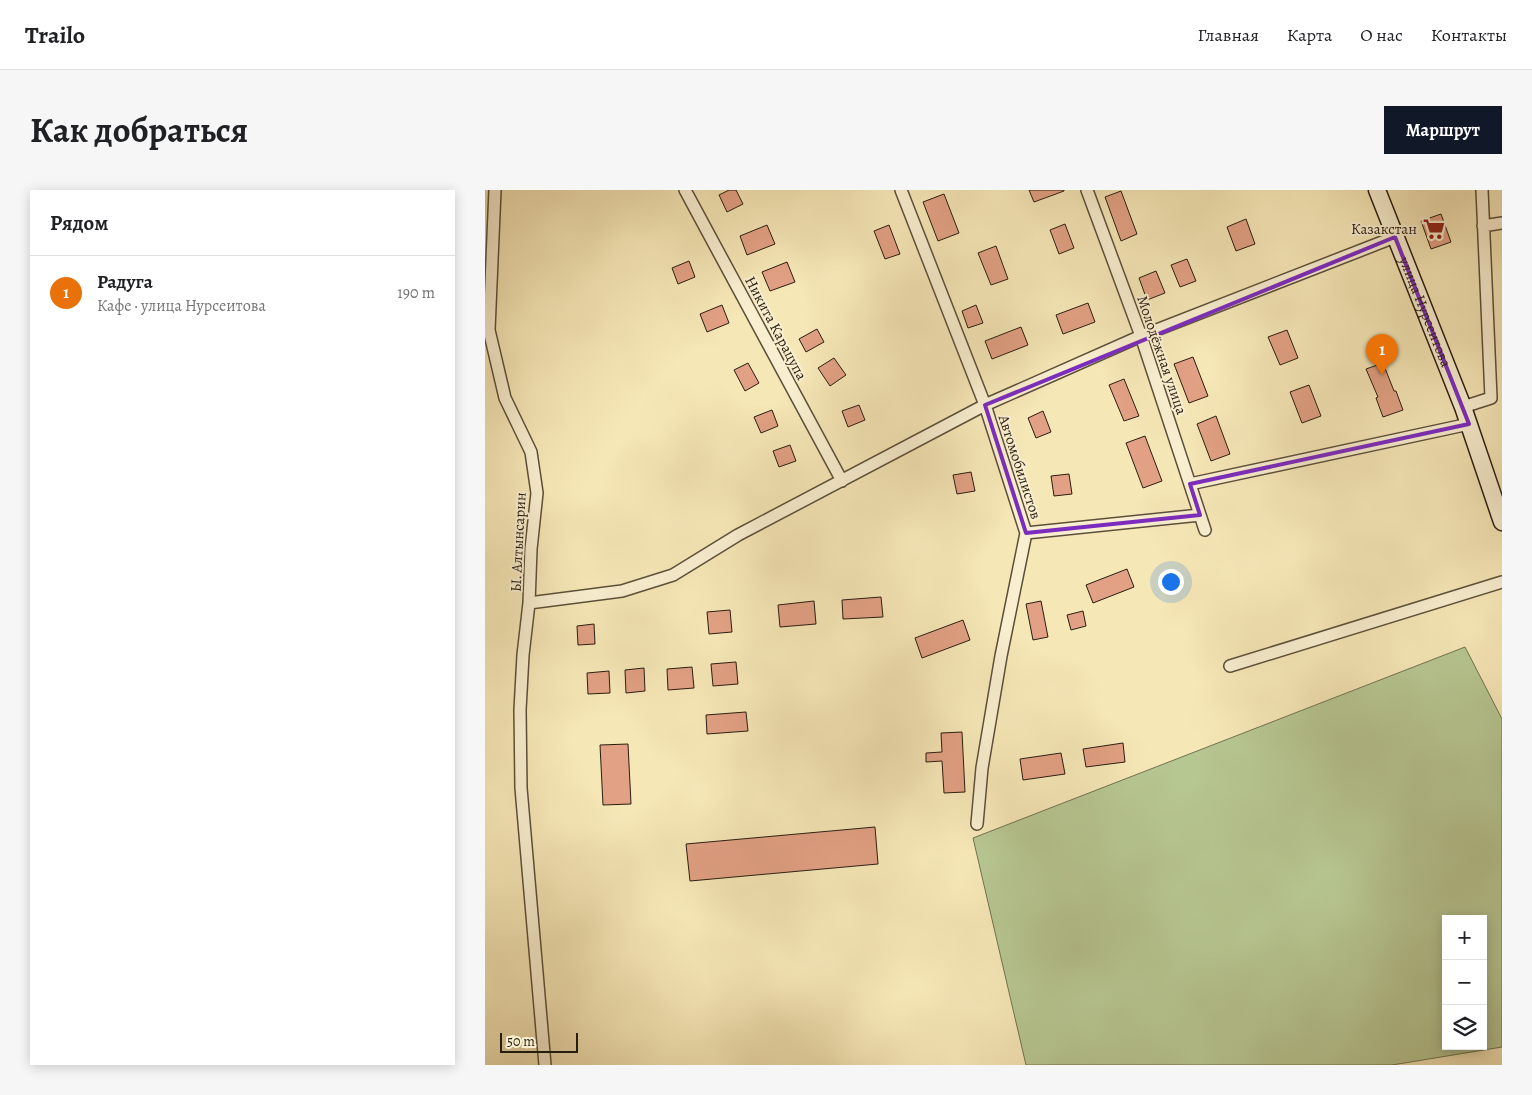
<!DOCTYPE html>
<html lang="ru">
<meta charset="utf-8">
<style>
body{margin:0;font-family:Alegreya,serif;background:#f6f6f6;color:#202124}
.controls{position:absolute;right:15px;bottom:15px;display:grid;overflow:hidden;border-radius:0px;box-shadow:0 2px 12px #0003}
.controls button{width:45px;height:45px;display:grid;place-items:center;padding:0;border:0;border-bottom:1px solid #e0e0e0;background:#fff;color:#202124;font:25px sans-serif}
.scale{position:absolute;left:15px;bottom:12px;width:78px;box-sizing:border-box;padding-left:5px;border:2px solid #291d0f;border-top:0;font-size:14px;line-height:18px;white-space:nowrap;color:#291d0f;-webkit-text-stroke:4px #f9efd0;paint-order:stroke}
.you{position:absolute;left:685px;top:391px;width:18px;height:18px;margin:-12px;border:4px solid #fff;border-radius:50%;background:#1a73e8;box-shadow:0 0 0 8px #1a73e833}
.badge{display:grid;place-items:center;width:32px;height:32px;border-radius:50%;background:#111827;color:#fff;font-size:16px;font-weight:700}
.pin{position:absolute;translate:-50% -41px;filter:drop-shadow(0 1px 2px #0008)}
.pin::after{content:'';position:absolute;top:26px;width:18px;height:15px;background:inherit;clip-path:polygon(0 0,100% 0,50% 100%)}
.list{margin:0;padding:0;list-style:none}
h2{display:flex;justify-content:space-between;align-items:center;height:65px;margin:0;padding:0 20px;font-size:21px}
h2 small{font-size:16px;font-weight:400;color:#757577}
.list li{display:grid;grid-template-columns:32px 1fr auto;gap:15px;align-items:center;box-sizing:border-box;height:75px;padding:0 20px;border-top:1px solid #e0e0e0}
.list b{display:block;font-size:19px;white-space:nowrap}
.list p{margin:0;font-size:16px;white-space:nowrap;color:#757577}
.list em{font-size:16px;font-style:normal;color:#757577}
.icon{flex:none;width:28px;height:28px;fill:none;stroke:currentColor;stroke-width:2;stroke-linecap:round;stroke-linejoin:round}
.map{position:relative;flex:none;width:1017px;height:875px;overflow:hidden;border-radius:0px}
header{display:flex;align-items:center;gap:30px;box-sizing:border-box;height:70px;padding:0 25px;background:#fff;border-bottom:1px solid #e0e0e0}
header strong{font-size:24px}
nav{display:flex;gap:28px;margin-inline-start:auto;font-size:18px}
.intro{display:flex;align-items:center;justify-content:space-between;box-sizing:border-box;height:120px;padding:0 30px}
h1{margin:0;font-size:35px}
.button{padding:12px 22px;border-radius:0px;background:#111827;color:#fff;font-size:18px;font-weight:700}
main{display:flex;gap:30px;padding:0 30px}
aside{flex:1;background:#fff;border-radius:0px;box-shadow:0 2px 12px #0003}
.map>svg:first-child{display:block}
.green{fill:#b7c792;stroke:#707250;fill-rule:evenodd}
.building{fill:#e2a184;stroke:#291d0f}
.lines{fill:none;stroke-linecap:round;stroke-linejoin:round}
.minor-casing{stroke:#5c5039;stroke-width:14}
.secondary-casing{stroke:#291d0f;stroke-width:19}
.minor{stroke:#f9efd0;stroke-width:11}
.secondary{stroke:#f9efd0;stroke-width:16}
.marked{fill:none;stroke:#7b2cbf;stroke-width:4;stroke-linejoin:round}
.labels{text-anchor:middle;stroke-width:4;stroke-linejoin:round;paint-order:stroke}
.poi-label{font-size:15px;fill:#291d0f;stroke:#f9efd0;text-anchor:end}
.street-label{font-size:15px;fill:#291d0f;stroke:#f9efd0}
</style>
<header>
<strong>Trailo</strong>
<nav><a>Главная</a><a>Карта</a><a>О нас</a><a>Контакты</a></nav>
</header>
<div class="intro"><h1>Как добраться</h1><a class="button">Маршрут</a></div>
<main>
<aside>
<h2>Рядом<small></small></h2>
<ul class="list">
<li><span class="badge" style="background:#e8710a">1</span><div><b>Радуга</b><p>Кафе · улица Нурсеитова</p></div><em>190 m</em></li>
</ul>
</aside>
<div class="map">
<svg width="1017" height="875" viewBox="0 0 1017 875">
<rect width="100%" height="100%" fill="#f6e7b7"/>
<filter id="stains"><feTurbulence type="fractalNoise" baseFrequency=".004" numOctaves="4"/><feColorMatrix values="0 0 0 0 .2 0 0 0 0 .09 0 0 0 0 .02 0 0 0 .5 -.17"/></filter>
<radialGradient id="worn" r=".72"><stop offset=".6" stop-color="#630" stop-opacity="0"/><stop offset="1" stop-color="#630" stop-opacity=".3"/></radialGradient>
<path class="green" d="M980 457 1017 529V857L907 875H541L488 648ZM961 729H998V856H961Z"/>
<path class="building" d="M244 0H251L258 14 242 22 234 5Z
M544 0H579V1L549 12Z
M636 1 652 44 636 51 620 7Z
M459 4 474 43 453 51 438 12Z
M956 24 966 52 946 59 936 31Z
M761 29 770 54 751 61 742 37Z
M580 34 589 58 574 64 565 40Z
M282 35 290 54 262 65 255 46Z
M404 35 415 64 400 69 389 41Z
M511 56 523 89 506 95 493 63Z
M702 69 711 91 695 97 686 75Z
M204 71 210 87 193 94 187 78Z
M302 72 310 92 285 101 277 82Z
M671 81 680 103 662 110 654 88Z
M603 113 610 132 578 144 571 125Z
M237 115 244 133 222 142 215 124Z
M491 115 498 133 483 138 477 121Z
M536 137 543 155 507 169 500 151Z
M332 139 339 152 321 162 314 149Z
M802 140 813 168 795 175 783 147Z
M708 167 723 206 704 213 689 174Z
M349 168 361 185 345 196 333 178Z
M263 173 274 193 260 201 249 180Z
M898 173 909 201H911L918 220 898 227 891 208 893 207 881 179Z
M639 189 654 226 639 231 624 195Z
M824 195 836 226 817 233 805 202Z
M374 215 380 230 363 237 357 221Z
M287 220 293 236 276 243 269 227Z
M558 221 566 242 551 248 543 228Z
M731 226 745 264 726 271 712 234Z
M660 246 677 291 658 298 641 253Z
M305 255 311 271 294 277 288 261Z
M486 282 490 301 472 304 468 285Z
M584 284 587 304 569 306 566 286Z
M642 379 649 397 608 413 601 395Z
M396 407 398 427 358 429 357 410Z
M329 411 331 434 295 437 293 415Z
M556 411 563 447 548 450 541 414Z
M245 420 247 442 224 444 222 422Z
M598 421 601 436 586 440 582 425Z
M478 430 485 450 437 468 430 448Z
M109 434 110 454 93 455 92 436Z
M251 472 253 494 228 496 226 474Z
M207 477 209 498 183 500 182 479Z
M159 478 160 501 141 503 140 480Z
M124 481 125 503 103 504 102 483Z
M261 522 263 541 222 544 221 525Z
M477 542 480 602 459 603 457 571 441 572V563L457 562 456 543Z
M638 553 640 572 601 577 598 559Z
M143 554 146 614 118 615 115 555Z
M576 563 580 584 538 590 535 569Z
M390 637 393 674 205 691 201 654Z"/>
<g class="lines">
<g class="minor-casing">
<path id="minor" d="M10 0 4 140 20 208 46 262 52 303 46 359 44 413 38 465 35 520 36 598 60 875
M200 0 357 291
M416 0 500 215 541 343 516 466 497 578 492 634
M602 0 656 146 720 340
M998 36 1017 33
M978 217 1006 208 997 0
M705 294 984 234
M541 343 715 325
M44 413 137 401 188 385 253 345 500 215 656 146 910 47
M745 476 1017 392"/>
</g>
<g class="secondary-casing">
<g id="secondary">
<path id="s1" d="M892 0 978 217 1017 332"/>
</g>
</g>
<use href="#minor" class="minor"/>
<use href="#secondary" class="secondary"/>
</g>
<path class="marked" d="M910 47 984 234 705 294 715 325 541 343 500 215Z"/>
<defs>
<g id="supermarket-bare" transform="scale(1.725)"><path d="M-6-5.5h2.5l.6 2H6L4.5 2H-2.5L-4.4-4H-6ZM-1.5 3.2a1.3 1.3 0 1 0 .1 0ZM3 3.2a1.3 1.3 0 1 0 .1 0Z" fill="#8f2418" stroke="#f9efd0" stroke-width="2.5" paint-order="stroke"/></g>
</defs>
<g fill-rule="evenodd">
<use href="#supermarket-bare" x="949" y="39"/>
</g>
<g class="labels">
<g class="poi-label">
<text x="932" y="44">Казакстан</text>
</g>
<g class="street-label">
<text dy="5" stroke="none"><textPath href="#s1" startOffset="131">улица Нурсеитова</textPath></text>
<text transform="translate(291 138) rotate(62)" y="5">Никита Карацупа</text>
<text transform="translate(677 165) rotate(71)" y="5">Молодёжная улица</text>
<text transform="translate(535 277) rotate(72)" y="5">Автомобилистов</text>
<text transform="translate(33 352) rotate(-87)" y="5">Ы. Алтынсарин</text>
</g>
</g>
<rect width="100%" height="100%" filter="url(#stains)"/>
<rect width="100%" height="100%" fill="url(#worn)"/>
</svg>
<div class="controls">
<button>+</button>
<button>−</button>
<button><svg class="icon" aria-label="layers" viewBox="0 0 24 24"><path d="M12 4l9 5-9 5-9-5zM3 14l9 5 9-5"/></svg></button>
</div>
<div class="scale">50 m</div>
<div class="you"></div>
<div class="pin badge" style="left:897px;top:185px;background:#e8710a">1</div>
</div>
</main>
